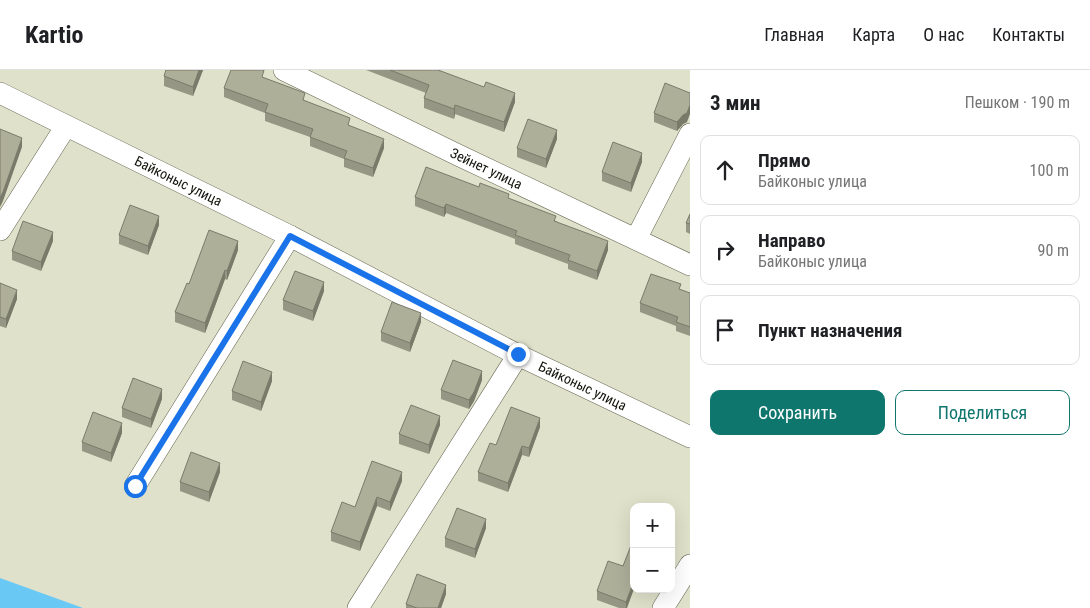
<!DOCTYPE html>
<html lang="ru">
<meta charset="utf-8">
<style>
body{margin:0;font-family:"Roboto Condensed",sans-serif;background:#f2f2f2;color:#202124}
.controls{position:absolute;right:15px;bottom:15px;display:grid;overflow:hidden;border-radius:10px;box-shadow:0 5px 20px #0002}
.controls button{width:45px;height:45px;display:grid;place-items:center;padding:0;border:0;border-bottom:1px solid #e0e0e0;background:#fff;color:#202124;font:25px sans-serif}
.stop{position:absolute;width:15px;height:15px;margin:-11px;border:4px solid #1a73e8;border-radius:50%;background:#fff}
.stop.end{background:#1a73e8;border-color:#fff;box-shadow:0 1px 5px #0008}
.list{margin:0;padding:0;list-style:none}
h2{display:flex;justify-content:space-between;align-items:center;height:65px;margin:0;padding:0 20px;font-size:21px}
h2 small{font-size:16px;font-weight:400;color:#757577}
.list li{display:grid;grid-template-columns:32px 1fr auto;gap:15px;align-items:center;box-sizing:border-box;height:70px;margin:0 10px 10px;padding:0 10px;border:1px solid #e0e0e0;border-radius:10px}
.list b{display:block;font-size:19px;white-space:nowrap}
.list p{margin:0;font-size:16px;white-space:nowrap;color:#757577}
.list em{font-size:16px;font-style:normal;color:#757577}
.actions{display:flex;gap:10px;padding:15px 20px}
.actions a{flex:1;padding:11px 0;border:1px solid #0f766e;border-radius:10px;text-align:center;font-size:18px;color:#0f766e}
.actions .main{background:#0f766e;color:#fff}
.icon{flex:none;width:28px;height:28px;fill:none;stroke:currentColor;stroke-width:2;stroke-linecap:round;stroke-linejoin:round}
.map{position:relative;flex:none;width:690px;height:538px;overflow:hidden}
header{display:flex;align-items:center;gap:30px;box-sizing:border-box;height:70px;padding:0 25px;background:#fff;border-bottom:1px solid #e0e0e0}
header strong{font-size:24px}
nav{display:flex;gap:28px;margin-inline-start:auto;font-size:18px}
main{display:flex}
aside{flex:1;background:#fff}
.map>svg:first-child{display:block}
.water{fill:#6ac8f5}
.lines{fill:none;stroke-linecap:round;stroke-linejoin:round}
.street-casing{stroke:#666753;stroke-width:22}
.street{stroke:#fff;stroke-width:21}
.wall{fill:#969684}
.shaded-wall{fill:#7a7a6b}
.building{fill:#aeaf99;stroke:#7a7a6b}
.route{stroke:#1a73e8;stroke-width:6}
.labels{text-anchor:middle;stroke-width:4;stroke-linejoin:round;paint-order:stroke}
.street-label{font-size:14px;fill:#13130b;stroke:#edeed7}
</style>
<header>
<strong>Kartio</strong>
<nav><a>Главная</a><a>Карта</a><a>О нас</a><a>Контакты</a></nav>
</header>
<main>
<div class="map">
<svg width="690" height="538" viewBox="0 0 690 538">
<rect width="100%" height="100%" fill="#dfe1ca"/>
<path class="water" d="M0 508 83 538H0Z"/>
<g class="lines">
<g class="street-casing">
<g id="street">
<path id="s1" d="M284 0 458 85 690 195"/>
<path id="s2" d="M0 23 290 166 518 285 690 367"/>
<path d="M0 160 66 56"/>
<path d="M636 169 690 64"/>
<path d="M135 416 290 166"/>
<path d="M358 538 518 285"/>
<path d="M663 538 690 495"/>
</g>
</g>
<use href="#street" class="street"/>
</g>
<path class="wall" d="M166 0H203L193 26 164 16V6Z
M366 0H438L515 32 504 62 455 44 454 49 424 38V28L426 23Z
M265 8 350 56 384 78 373 107 344 97V89L310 76V67L265 51V43L224 27V18Z
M654 43 687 52 683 54 677 61 654 52Z
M557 69 546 98 517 87V78Z
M642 92 631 122 602 111V102Z
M415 127 509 129 556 151 608 180 597 210 568 199V194L515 174V169L446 143 444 147 415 136Z
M690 144V164L686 162V153Z
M159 155 148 185 119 174V165Z
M53 171 41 201 12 190V181Z
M238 180 227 210 225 209 205 263 175 252V242L189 214Z
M0 213 17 229 6 258 0 256Z
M681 220 690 223V266L676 261V256L640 242V233Z
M324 221 313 251 283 240V230Z
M421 252 410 282 381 271V262Z
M482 310 474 331 469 339 441 329V320Z
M272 311 261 341 232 330V321Z
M162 329 151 358 122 347V338Z
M440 355 429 384 399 374V364Z
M540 357 529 387 522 385 508 422 478 411V402L496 375Z
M122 363 111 392 82 381V372Z
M220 402 209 432 180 421V412Z
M402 411 390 441 377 436 360 481 331 471V462L355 437Z
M486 458 475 488 445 477V468Z
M623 496 627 538H619L597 530V521Z
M446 524 441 538H406V534Z"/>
<path class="shaded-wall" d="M199 0H203L193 26V17Z
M515 23V32L504 62V52Z
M455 35V44L454 49V39Z
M690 35V44L687 52 683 54 677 61V52Z
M557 60V69L546 98V89Z
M22 68V77L3 131 0 137V128Z
M384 69V78L373 107V98Z
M642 83V92L631 122V113Z
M446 134V143L444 147V138Z
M159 146V155L148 185V176Z
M53 162V171L41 201V192Z
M238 171V180L227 210V201Z
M608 171V180L597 210V201Z
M225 200V209L205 263V253Z
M324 212V221L313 251V241Z
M17 220V229L6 258V249Z
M421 243V252L410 282V273Z
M482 301V310L474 331 469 339V330Z
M272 302V311L261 341V332Z
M162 319V329L151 358V349Z
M440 346V355L429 384V375Z
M540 348V357L529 387V378Z
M122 353V363L111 392V383Z
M522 376V385L508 422V413Z
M220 393V402L209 432V422Z
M402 402V411L390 441V432Z
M377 427V436L360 481V472Z
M486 449V458L475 488V479Z
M673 453V462L671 466V457Z
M634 511V519L627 538H626V532Z
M446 515V524L441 538H438Z"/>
<path class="building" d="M166 0H199L193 17 164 6Z
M231 0H264L262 7 305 23 303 30 350 48 348 55 384 69 373 98 344 88 347 81 310 67 313 59 265 42 268 34 224 18Z
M390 0H438L484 17 486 12 515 23 504 52 455 35 454 39 424 28 429 15Z
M665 13 690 23V35L687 43 683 45 677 52 654 43Z
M528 49 557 60 546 89 517 78Z
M0 59 22 68 3 122 0 128Z
M613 72 642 83 631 113 602 102Z
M426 97 479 117 480 113 509 124 508 128 556 146 554 151 608 171 597 201 568 190 570 185 515 165 517 161 446 134 444 138 415 127Z
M130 135 159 146 148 176 119 165Z
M690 144V154L686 153Z
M23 151 53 162 41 192 12 181Z
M209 160 238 171 227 201 225 200 205 253 175 242 187 213 189 214Z
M295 201 324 212 313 241 283 230Z
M651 204 681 214 679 219 690 223V257L676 252 678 247 640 233Z
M0 213 17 220 6 249 0 247Z
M392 232 421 243 410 273 381 262Z
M453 290 482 301 474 322 469 330 441 320Z
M243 291 272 302 261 332 232 321Z
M133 308 162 319 151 349 122 338Z
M411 335 440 346 429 375 399 364Z
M511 337 540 348 529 378 522 376 508 413 478 402 490 373 496 375Z
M93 342 122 353 111 383 82 372Z
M191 382 220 393 209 422 180 412Z
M372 391 402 402 390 432 377 427 360 472 331 462 342 432 355 437Z
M457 438 486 449 475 479 445 468Z
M634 468V511L626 532 597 521 608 491 623 496Z
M417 504 446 515 438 538H417L406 534Z"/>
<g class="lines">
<path class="route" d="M135 416 290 166 518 284"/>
</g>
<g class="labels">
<g class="street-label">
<text dy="5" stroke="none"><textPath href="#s1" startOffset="225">Зейнет улица</textPath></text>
<text dy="5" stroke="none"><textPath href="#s2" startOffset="199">Байконыс улица</textPath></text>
<text dy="5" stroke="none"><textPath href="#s2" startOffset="652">Байконыс улица</textPath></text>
</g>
</g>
</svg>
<div class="controls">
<button>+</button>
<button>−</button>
</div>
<div class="stop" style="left:135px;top:416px"></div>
<div class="stop end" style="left:518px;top:284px"></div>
</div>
<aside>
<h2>3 мин<small>Пешком · 190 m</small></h2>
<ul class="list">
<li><svg class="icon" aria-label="ahead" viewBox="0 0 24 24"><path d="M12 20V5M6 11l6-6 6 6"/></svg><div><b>Прямо</b><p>Байконыс улица</p></div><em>100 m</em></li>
<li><svg class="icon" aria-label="right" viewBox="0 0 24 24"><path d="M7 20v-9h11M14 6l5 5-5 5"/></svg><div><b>Направо</b><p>Байконыс улица</p></div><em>90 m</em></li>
<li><svg class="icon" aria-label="arrive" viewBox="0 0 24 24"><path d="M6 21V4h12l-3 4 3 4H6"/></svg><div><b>Пункт назначения</b></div></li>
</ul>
<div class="actions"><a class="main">Сохранить</a><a>Поделиться</a></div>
</aside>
</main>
